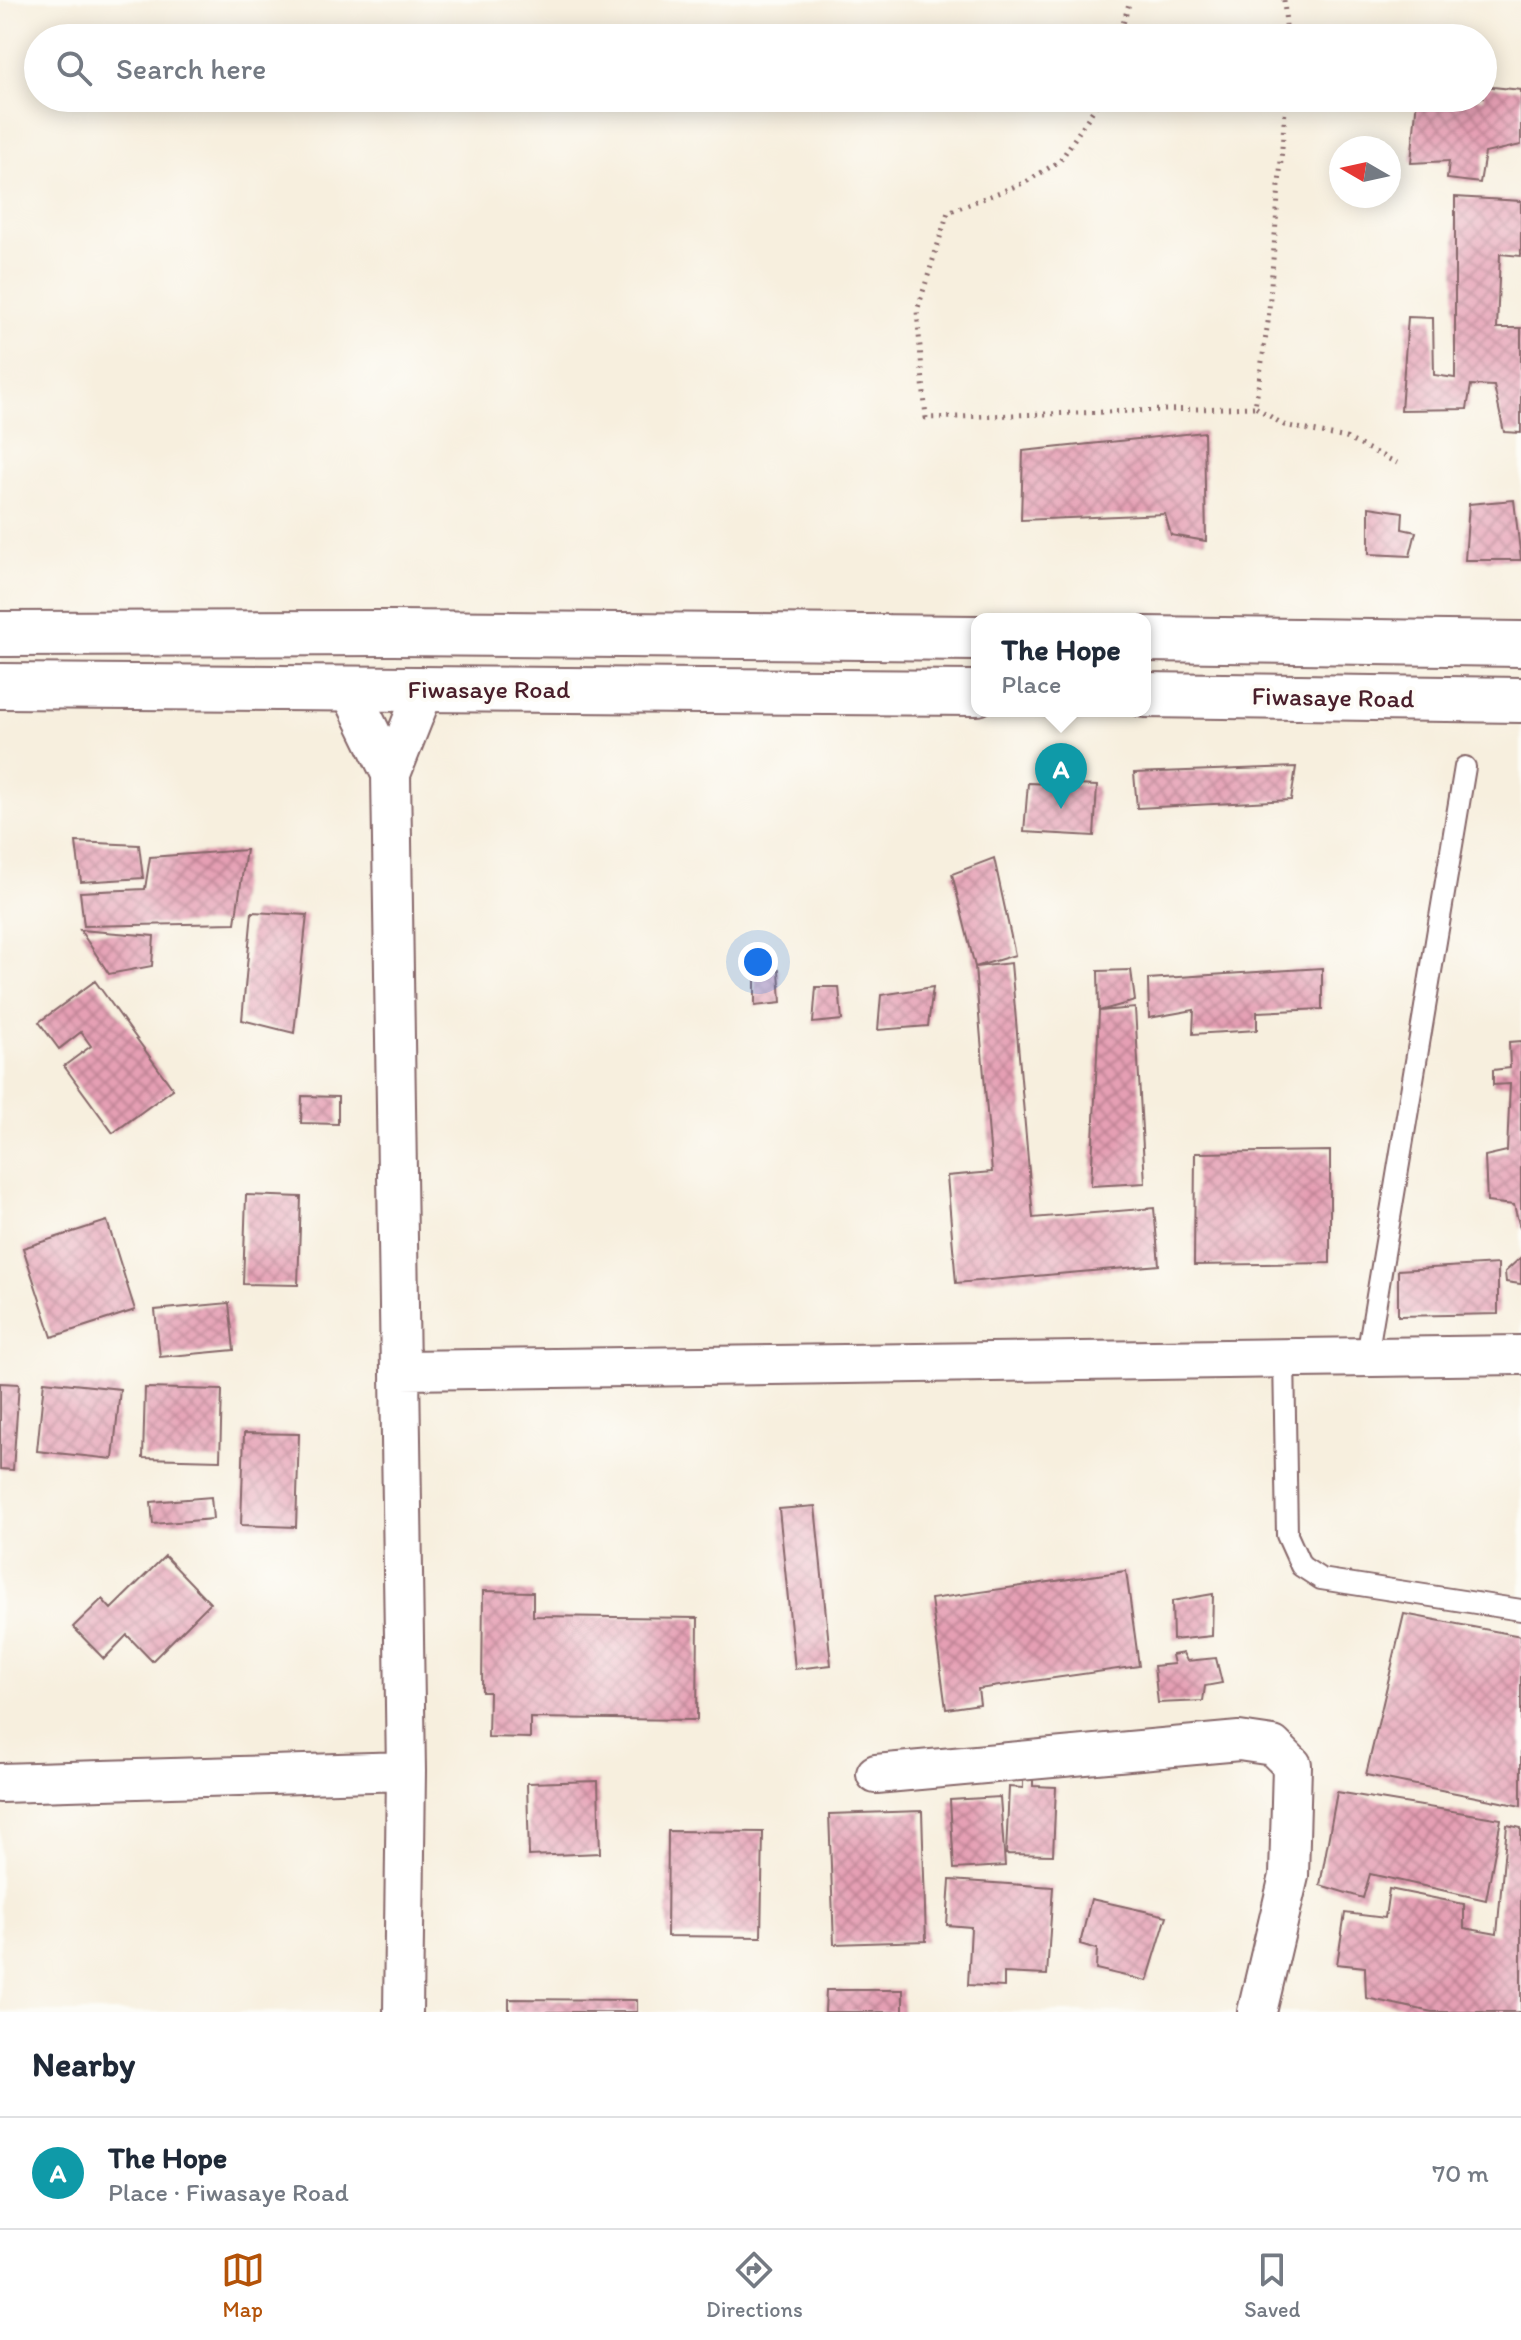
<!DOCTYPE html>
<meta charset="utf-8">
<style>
body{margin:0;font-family:Itim,sans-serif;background:#f2f2f3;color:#1f2937}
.compass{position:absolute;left:1329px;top:136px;width:72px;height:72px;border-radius:50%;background:#fff;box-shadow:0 4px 20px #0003;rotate:279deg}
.you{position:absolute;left:758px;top:962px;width:28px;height:28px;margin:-20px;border:6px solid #fff;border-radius:50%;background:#1a73e8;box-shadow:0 0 0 12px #1a73e833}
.badge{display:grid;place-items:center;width:52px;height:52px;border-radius:50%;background:#b45309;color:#fff;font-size:26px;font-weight:700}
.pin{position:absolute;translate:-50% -66px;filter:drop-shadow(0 2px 4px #0008)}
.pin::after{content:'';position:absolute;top:42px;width:28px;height:24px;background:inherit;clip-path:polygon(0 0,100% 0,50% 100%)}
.popup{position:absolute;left:971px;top:613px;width:180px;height:104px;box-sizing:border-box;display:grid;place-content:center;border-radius:16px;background:#fff;filter:drop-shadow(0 2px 6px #0005);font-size:26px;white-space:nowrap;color:#747a83}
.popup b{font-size:30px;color:#1f2937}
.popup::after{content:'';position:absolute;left:50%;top:100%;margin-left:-16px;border:16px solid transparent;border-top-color:#fff}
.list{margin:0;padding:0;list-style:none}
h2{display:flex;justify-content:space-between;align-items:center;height:104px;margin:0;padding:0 32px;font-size:34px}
h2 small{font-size:26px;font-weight:400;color:#747a83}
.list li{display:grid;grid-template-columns:52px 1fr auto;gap:24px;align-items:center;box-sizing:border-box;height:112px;padding:0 32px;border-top:2px solid #e0e1e3}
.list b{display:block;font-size:30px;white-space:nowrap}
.list p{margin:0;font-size:26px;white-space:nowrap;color:#747a83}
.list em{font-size:26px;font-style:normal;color:#747a83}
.icon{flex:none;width:44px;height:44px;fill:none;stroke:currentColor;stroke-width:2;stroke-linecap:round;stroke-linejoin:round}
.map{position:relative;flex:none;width:1521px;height:2012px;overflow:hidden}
.search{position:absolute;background:#fff;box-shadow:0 4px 20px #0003;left:24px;right:24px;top:24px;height:88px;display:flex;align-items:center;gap:20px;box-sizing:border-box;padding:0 28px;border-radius:44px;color:#747a83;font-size:30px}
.sheet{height:216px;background:#fff}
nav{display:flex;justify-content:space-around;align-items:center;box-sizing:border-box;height:112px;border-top:2px solid #e0e1e3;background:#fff;font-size:22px;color:#747a83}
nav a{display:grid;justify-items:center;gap:4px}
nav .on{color:#b45309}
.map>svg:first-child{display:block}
.building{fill:url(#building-cross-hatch)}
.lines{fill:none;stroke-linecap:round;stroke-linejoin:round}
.lane-casing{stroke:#87686a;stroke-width:24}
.street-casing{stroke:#87686a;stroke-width:42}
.primary-casing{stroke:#87686a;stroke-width:48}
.path{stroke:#87686a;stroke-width:5;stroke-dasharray:2 6;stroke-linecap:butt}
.lane{stroke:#fff;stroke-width:20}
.street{stroke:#fff;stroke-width:38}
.primary{stroke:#fff;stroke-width:44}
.labels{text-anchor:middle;stroke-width:8;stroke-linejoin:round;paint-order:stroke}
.street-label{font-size:26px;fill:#4a1f2b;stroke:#fdfcf7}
</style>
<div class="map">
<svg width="1521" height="2012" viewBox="0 0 1521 2012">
<defs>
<pattern id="building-cross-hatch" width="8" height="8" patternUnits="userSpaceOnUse" patternTransform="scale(2)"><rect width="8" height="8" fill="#e59fb4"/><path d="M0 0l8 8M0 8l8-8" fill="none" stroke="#bc8193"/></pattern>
</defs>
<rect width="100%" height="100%" fill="#fdfcf7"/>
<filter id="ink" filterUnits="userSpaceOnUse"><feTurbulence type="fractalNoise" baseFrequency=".0125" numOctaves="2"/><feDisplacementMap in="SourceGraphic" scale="16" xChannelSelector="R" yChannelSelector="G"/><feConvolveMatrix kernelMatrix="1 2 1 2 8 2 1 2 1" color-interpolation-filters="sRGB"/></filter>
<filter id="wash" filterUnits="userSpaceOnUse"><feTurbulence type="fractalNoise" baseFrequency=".006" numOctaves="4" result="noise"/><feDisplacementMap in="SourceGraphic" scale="32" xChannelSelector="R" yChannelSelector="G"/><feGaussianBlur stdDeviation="1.8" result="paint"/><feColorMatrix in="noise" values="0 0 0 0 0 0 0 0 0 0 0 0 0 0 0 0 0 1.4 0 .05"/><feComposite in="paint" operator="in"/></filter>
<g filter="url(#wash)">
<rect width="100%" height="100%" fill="#f7efde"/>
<g id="blocks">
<path class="building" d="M1483 86 1521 90V145L1485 153 1480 183 1447 179 1449 161 1411 163 1417 98H1483Z
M1455 197 1521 201V256L1500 254 1497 328H1521V433L1504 432 1494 386 1471 385 1467 409 1401 410 1408 317 1433 318 1434 375 1455 378Z
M1204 432 1206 541 1171 535 1165 514 1021 520 1023 451Z
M1514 500 1521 560H1465L1469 504Z
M1369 507 1403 512 1402 529 1416 532 1410 556 1369 554Z
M1296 767 1291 800 1137 808 1134 773Z
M1028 783 1097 786 1094 836 1024 832Z
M76 842 139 845 143 878 81 882Z
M246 850 235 923 84 926 80 892 145 889 150 857Z
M994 858 1015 955 975 967 1011 963 1033 1218 1154 1208 1159 1265 956 1283 947 1176 992 1172 975 967 952 874Z
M252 912 307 915 294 1033 242 1020Z
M80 930 154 936 152 966 109 974Z
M1322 968V1009L1257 1012V1030L1193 1034 1194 1010 1149 1018 1148 979Z
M779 970 781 1003 755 1006V976Z
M1131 970 1135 1001 1099 1011 1135 1008 1145 1183 1091 1186 1099 1011 1098 971Z
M95 981 173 1089 113 1133 64 1066 91 1046 81 1032 59 1049 39 1022Z
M816 987H839L842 1020 813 1023Z
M933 987 928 1026 878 1030 881 995Z
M1521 1041V1228H1520L1514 1205 1487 1202 1485 1156 1507 1151 1510 1084 1493 1085V1070L1510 1068 1509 1042Z
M302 1096 338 1097V1124L301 1123Z
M1330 1151V1263L1194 1265 1195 1153Z
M246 1195 301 1197 298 1285 243 1284Z
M107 1221 135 1310 52 1337 23 1248Z
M1521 1257V1284L1506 1282 1505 1272Z
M1498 1264V1314L1398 1316V1270Z
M229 1303 234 1350 160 1357 155 1310Z
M44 1381 120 1389 113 1459 37 1451Z
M0 1383 19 1384 13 1470 0 1469Z
M145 1388 222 1390 220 1460 143 1458Z
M244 1433 299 1434 296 1527 241 1525Z
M211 1497 213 1519 153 1524 151 1502Z
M815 1506 831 1665 795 1669 779 1509Z
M165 1556 210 1603 152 1661 127 1635 104 1659 73 1627 102 1599 111 1609Z
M1126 1571 1139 1666 978 1689 980 1704 946 1709 931 1599Z
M483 1591 533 1592V1616L698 1618 697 1720 530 1718V1738L488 1737 489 1692H482Z
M1213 1594 1212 1636 1173 1640 1172 1601Z
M1404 1614 1521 1636V1806L1366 1775Z
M1183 1653 1187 1661 1216 1658 1222 1683 1205 1686 1203 1701 1158 1703 1154 1666 1174 1664 1172 1655Z
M1023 1780H1033V1786L1056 1787 1053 1855 1006 1854 1009 1787 1023 1788Z
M598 1781 600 1853 529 1856 527 1783Z
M1337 1792 1501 1819 1486 1900 1370 1874 1363 1898 1320 1885Z
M1000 1797 1005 1866 954 1869 950 1800Z
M922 1811 926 1941 834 1944 829 1814Z
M1507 1825 1521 1828V2012H1432L1366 1998 1365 1967 1337 1964 1345 1913 1385 1918 1389 1889 1464 1904V1928L1497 1934Z
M668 1831 763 1832 761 1937 667 1936Z
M950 1880 1053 1887 1047 1975 1004 1973V1987L968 1985 971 1927 947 1925Z
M1091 1899 1167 1916 1147 1981 1096 1969 1097 1949 1080 1944Z
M826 1990H903V2012H825Z
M509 1999 637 2000V2012H509Z"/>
</g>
</g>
<g filter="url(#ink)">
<use href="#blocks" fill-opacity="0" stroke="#87686a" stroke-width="2"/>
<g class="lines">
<g class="lane-casing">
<path id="lane" d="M1367 1356 1465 767
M1284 1357 1287 1535 1301 1566 1321 1579 1521 1610"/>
</g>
<g class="street-casing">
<path id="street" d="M349 688 391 774
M402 1370 1521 1355
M876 1774 1239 1741 1273 1746 1292 1765 1289 1876 1257 2012
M0 1783 406 1771
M403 2012 406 1771 391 774 425 688"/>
</g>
<g class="primary-casing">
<path id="primary" d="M0 634 392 633 977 638
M1145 639 1521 644
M0 686 977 693
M1145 695 1521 700"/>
</g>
<path class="path" d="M1284 0 1287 38
M1119 38 1130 0
M1101 98 1060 161 1026 182 948 212 917 311 926 418 1255 407
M1286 98 1268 322 1255 407 1284 425 1346 438 1397 463"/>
<use href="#lane" class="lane"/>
<use href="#street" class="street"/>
<use href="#primary" class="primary"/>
</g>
</g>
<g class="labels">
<g class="street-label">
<text x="489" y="698">Fiwasaye Road</text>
<text transform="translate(1333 697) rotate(1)" y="9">Fiwasaye Road</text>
</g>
</g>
</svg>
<svg class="compass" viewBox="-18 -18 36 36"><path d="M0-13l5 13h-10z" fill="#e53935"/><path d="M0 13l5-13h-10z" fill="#747a83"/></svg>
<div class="you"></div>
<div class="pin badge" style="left:1061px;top:809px;background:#0f9aa8">A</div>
<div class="popup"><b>The Hope</b>Place</div>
<div class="search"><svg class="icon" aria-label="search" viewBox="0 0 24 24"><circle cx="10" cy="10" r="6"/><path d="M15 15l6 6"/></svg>Search here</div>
</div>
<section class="sheet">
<h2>Nearby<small></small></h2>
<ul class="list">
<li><span class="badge" style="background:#0f9aa8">A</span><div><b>The Hope</b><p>Place · Fiwasaye Road</p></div><em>70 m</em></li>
</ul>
</section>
<nav>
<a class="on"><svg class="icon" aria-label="map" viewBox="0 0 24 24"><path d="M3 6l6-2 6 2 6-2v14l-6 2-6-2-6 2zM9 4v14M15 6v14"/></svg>Map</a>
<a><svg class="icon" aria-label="directions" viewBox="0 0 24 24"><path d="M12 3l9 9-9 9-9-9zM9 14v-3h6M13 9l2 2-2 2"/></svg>Directions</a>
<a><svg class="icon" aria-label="saved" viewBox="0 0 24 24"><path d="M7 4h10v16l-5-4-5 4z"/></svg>Saved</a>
</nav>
